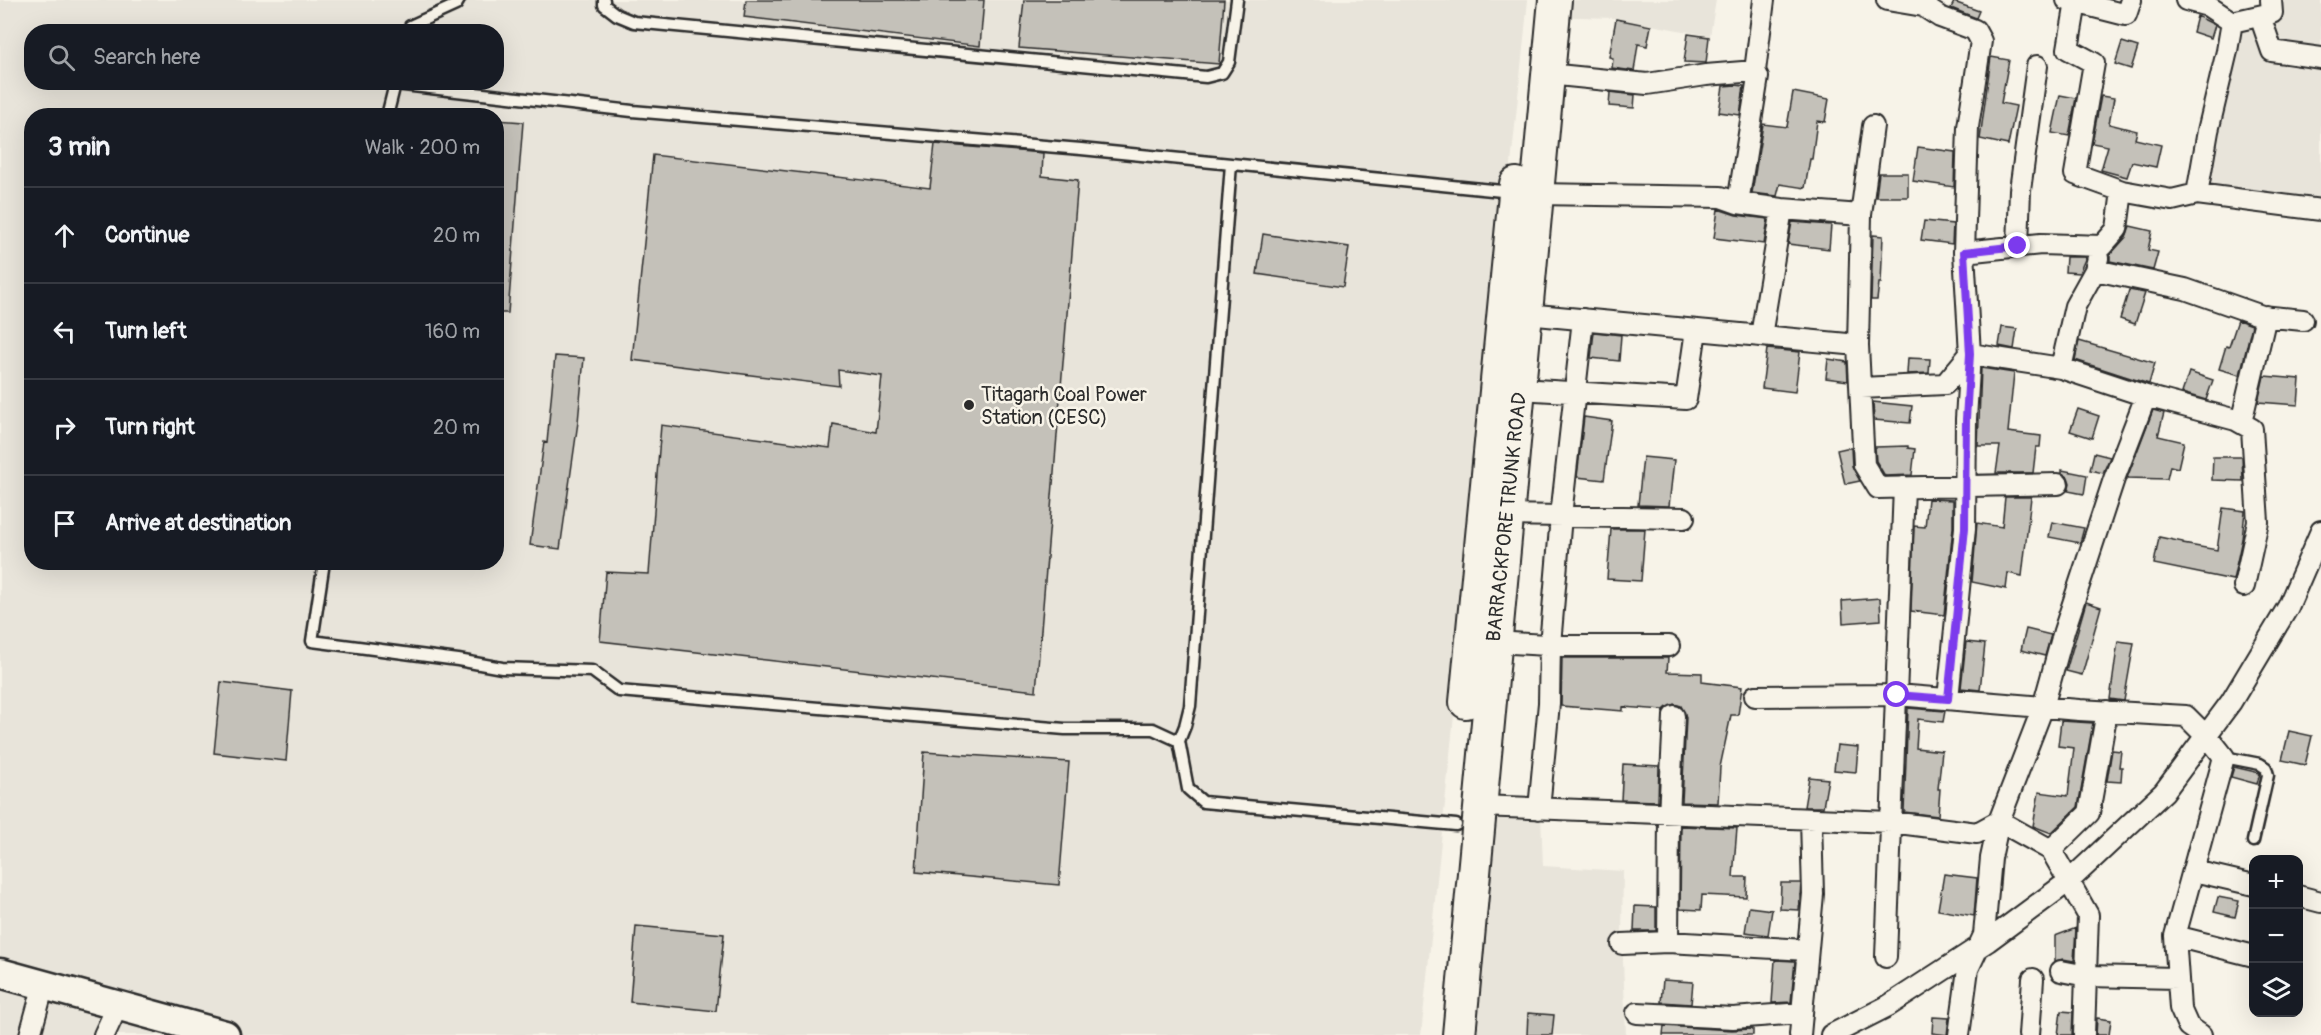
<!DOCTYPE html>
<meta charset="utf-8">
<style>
body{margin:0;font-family:Pangolin,sans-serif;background:#20242c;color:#f1f3f6}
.controls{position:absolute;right:18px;bottom:18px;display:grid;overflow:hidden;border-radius:12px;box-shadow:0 6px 24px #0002}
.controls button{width:54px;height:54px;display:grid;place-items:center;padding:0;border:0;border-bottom:2px solid #363941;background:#171b24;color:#f1f3f6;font:30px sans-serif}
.stop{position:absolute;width:18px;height:18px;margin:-14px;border:4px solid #7c3aed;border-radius:50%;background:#fff}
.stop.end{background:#7c3aed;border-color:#fff;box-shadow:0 2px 6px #0008}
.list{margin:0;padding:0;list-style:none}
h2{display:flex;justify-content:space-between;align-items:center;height:78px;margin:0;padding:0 24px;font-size:26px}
h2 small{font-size:20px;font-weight:400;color:#9ea1a6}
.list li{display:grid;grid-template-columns:39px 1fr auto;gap:18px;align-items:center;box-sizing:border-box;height:96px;padding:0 24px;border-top:2px solid #363941}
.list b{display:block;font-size:22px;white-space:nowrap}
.list em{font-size:20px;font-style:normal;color:#9ea1a6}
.icon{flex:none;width:33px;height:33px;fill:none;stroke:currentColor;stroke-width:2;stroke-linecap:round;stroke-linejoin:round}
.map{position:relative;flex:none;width:2321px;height:1035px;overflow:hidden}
.search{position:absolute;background:#171b24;box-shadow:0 6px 24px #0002;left:24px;top:24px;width:480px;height:66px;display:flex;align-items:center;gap:15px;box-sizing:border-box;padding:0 21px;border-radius:24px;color:#9ea1a6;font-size:22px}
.panel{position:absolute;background:#171b24;box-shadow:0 6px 24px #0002;left:24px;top:108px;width:480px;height:462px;border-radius:24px}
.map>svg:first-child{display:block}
.built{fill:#e8e4da;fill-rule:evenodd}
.building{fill:#c4c1b9;stroke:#2b2b2b;stroke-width:1.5}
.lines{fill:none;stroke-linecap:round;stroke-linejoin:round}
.lane-casing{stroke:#2b2b2b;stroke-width:15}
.street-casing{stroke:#2b2b2b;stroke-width:24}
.secondary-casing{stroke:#2b2b2b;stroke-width:33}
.primary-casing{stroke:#2b2b2b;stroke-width:36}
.lane{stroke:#f7f3e8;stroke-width:10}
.street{stroke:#f7f3e8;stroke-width:20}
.secondary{stroke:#f7f3e8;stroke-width:28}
.primary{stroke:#f7f3e8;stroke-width:32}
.route{stroke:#7c3aed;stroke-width:8}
.poi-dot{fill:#2b2b2b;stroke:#f7f3e8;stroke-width:2}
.labels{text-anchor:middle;stroke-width:5;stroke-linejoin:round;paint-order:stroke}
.poi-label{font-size:20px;fill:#2b2b2b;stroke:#f7f3e8;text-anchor:start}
.street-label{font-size:20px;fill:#2b2b2b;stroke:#f7f3e8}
</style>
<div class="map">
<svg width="2321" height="1035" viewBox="0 0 2321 1035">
<rect width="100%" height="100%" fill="#f7f3e8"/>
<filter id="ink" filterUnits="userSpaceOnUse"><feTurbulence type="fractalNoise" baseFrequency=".0167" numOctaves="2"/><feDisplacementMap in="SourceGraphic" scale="12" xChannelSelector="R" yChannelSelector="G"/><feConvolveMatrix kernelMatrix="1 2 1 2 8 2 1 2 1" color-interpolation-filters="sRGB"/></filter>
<g filter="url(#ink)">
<path class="built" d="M0 0H1528L1421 1035H0ZM32 32H496V82H32ZM32 116H496V562H32Z
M1546 0H1716L1710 36 1614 18 1545 16Z
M2278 0H2321V203L2206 190 2236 26Z
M1470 812 1541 815 1543 866 1623 871 1622 935 1626 1035H1454Z"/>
<path class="building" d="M746 0H984L980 46 744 17Z
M1024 0H1224L1219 64 1019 48Z
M1954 2 1979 11 1976 18 1951 8Z
M2197 16 2215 25 2211 38 2193 32Z
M1616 19 1651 26 1647 46 1638 44 1634 71 1612 68 1613 58 1609 57Z
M1688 34 1709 37 1706 63 1684 62Z
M2122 42 2138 47 2131 69 2115 64Z
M1991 57 2009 60 2001 103 2016 106 2008 145 1980 139Z
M1736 85 1744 86 1740 115 1719 112 1723 86Z
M1610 92 1635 95 1634 108 1609 106Z
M1793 92 1829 99 1825 122 1817 121 1812 159H1810L1805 188 1780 184 1777 196 1752 193 1763 124 1787 127Z
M2060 95 2076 98 2069 136 2052 133Z
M2101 96 2114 98 2109 124 2137 131 2135 139 2161 145 2156 167 2132 162 2127 177 2101 170 2108 146 2092 143Z
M496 120 523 122 508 313H496Z
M935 144 1043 153 1042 176 1078 180 1036 691 600 641 606 572 649 574 661 425 830 448 833 424 876 432 882 376 838 370 839 386 632 360 653 155 930 188Z
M1918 147 1955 152 1954 187 1913 181Z
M1879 173H1908V197H1876Z
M1718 209 1736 215 1768 219 1764 244 1714 238Z
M1924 221 1953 224 1952 244 1921 240Z
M1792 222 1831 225 1829 249 1788 244Z
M2130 226 2152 231 2148 250 2158 252 2153 270 2110 261V255L2126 237Z
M1263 234 1349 247 1343 287 1257 274Z
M1873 235 1883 236 1881 283H1879L1877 300H1871Z
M2066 257H2086L2079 273 2065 272Z
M2129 290 2145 293 2135 324 2120 319Z
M2238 320 2252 325 2240 375 2219 369 2226 346 2229 347Z
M2002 327 2017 329 2014 349 1999 346Z
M1594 332 1621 335 1619 361 1591 358Z
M2079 341 2155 363 2149 384 2075 360Z
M1767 349 1800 352 1795 392 1762 388Z
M555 356 584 358 578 422 560 549 530 545 544 442 547 443Z
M1908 358 1930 359 1929 373 1907 374Z
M1828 359 1847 362 1848 381 1826 378Z
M1981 368 2014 373 2008 432 2041 436 2040 447H2036L2033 473H1996L2000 446H1978Z
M2189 372 2213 380 2206 400 2182 393Z
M2264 376 2300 379 2298 405 2258 402Z
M1873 402 1912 406 1910 423 1874 420Z
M2078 409 2099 416 2092 438 2070 431Z
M2153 410 2164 413 2158 436 2184 442 2178 468 2170 466 2167 479 2127 478Z
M1584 417 1612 421 1604 480 1577 477Z
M1908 446V448L1915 449 1912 475 1885 476 1876 461 1875 447Z
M1846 448H1851L1852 466 1860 481 1845 484 1837 450Z
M2094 453 2110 457 2103 473 2090 470Z
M1643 457 1674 460 1669 506 1638 505Z
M2213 457H2242L2243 481 2212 480Z
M2062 470 2087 475 2084 494 2068 491 2070 483 2068 477 2062 473Z
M2005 497H2031L2022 576 2008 573 2006 589 1972 582 1977 523 2002 527Z
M1928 499 1953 500V527L1944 615 1911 611 1914 526 1925 527Z
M2223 508 2245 511 2242 539 2233 580 2154 564 2159 537 2183 542V544L2217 550Z
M2052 522 2084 528 2080 543 2049 537Z
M1611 529H1645L1641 581 1607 579Z
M1880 598 1881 620 1843 623 1842 601Z
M2086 602 2101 607 2082 675 2066 671Z
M2026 629 2051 635 2045 656 2021 650Z
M2118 641 2134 643 2124 701 2110 699Z
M1966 642 1985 644 1980 690 1961 688Z
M1562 658H1668L1667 672 1702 673V682L1742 687 1738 715H1731L1720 767 1718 803 1682 802 1686 717 1681 706 1674 704 1664 710 1623 707V711L1561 706Z
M221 682 292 691 286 761 214 753Z
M1908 708 1945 711 1943 722 1918 719 1916 748 1942 751 1938 789H1940L1938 816 1904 812Z
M2061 721 2093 723 2078 807 2051 833 2033 826 2039 792 2068 796 2074 748 2058 746Z
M2289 731 2312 736 2305 765 2282 760Z
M1837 745 1858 747 1856 772 1834 770Z
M2112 750 2121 751 2119 767H2122L2121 782 2107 781Z
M924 752 1069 762 1059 885 916 872Z
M1623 764 1659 766 1658 801 1621 800Z
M2234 767 2260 773 2257 784 2231 777Z
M1809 777 1828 779 1823 807H1804Z
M1681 826 1737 828 1733 877H1747L1746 897 1702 895 1701 910 1680 909Z
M1944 874 1977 878 1974 916 1938 910Z
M1781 883H1801L1799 910 1780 909Z
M2218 897 2239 901 2235 917 2214 912Z
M1635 906 1656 907V931H1634Z
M1749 907 1772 910 1768 935 1745 932Z
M636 926 724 934 716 1011 630 1002Z
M2076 928 2074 961 2063 959 2055 961V936Z
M1775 960 1795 961 1791 1002 1772 1003Z
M1663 980 1693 982 1691 1004 1661 1002Z
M2061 1011 2073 1012 2072 1035H2058Z
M1528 1013 1554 1015 1552 1035H1527Z
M1933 1017 1949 1018 1947 1035 1932 1033Z
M2097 1018 2111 1020 2109 1035H2096Z
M1664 1026 1732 1030 1753 1029V1035H1663Z"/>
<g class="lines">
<g class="lane-casing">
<path id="lane" d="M604 0V5L617 15 634 22 1206 77 1222 73 1229 62 1237 0
M408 32 410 26 456 5 459 0
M387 116 395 84 632 111 1081 149 1512 192
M324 562 312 641 458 660 502 668 592 671 619 691 1065 729H1153L1179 741 1188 789 1203 802 1456 825
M1179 741 1185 726 1190 706 1231 164
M2224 757 2260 764 2266 768 2268 775 2253 841"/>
</g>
<g class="street-casing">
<path id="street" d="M1764 0 1755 71 1758 77 1738 203 1782 209 1861 215
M1887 0 1923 6 1940 17 1975 30 1981 41 1968 127 1964 252 1970 354 1966 419 1965 528 1948 699
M2067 0 2126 15 2131 0
M2186 0 2208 6 2232 22
M2076 2 2068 49 2094 63 2075 174 2122 191
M2260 16 2272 51 2321 58
M1548 74 1647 84 1706 75 1755 71
M1873 126 1861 215 1858 345 1864 465 1878 488 2058 484
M1536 194 1721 197 1738 203
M2197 194 2321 210
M2018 246 2020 190 2037 66
M1964 252 2041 244 2102 246 2117 229 2122 191 2172 200 2197 194 2208 131 2227 51 2232 22 2272 13 2271 0
M2095 270 2185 289 2262 316 2303 320
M1526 314 1858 345
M1761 336 1782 209
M2061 368 2075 306 2095 270 2098 258
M1519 389 1686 399 1696 330
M2146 396 2236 420 2252 429 2258 522 2244 586
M2241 423 2266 316
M1507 515 1684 518
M1494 642 1564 646H1669
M1755 696 1897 695 2079 710 2186 716 2213 743 2224 757 2175 936 2180 1008 2188 1026 2201 1035
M1479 806 1891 822 1977 833 1999 821 2043 707 2064 631 2114 479 2146 396 2061 368 1970 354 1945 384 1861 388
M1539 809 1549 703 1550 645 1561 516 1583 319
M2051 850 2089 813 2107 711
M2194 871 2254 885
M2298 896 2321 902
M2175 936 2254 956
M1668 942 1669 815 1674 716
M1622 944 1668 942 1807 950
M1886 957 1904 487
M2061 971 2087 976 2177 978
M1637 1013 1733 1018 1802 1013
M30 1035 44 984
M104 1035 118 1005
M1800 1035 1813 894 1811 819
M1831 1035 1888 1006 1988 941 2069 881 2164 792 2231 702 2288 607 2321 531
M1959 1035 1968 969 1984 935 1991 858 1999 821 2051 850 2088 915 2084 1035
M2029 1035 2033 979"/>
</g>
<g class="secondary-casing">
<path id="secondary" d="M0 973 225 1035"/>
</g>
<g class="primary-casing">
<path id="primary" d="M1466 702 1516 184
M1459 1035 1555 0"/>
</g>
<use href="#lane" class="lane"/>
<use href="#street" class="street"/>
<use href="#secondary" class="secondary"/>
<use href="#primary" class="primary"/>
</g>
</g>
<g class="lines" filter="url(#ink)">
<path class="route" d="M1897 695 1948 699 1965 528 1966 419 1970 354 1964 252 2018 246"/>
</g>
<circle class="poi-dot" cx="969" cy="405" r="6"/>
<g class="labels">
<g class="poi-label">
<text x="981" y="401">Titagarh Coal Power<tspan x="981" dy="23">Station (CESC)</tspan></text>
</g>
<g class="street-label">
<text transform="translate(1506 517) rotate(-84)" y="7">BARRACKPORE TRUNK ROAD</text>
</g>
</g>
</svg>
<div class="controls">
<button>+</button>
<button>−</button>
<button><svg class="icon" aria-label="layers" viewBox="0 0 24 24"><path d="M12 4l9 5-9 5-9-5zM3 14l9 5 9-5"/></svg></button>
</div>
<div class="stop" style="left:1897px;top:695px"></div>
<div class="stop end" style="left:2018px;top:246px"></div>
<div class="search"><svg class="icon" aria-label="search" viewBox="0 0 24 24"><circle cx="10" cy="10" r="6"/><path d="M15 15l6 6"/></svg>Search here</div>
<section class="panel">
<h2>3 min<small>Walk · 200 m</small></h2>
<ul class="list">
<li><svg class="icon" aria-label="ahead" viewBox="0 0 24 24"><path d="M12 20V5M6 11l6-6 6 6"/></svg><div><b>Continue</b></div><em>20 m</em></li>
<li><svg class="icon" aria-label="left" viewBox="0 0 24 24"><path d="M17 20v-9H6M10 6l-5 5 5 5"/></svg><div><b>Turn left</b></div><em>160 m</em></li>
<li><svg class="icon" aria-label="right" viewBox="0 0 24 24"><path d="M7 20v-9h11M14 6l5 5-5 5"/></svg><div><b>Turn right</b></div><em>20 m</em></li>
<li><svg class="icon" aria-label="arrive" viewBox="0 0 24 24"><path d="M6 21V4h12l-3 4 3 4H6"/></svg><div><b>Arrive at destination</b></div></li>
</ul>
</section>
</div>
